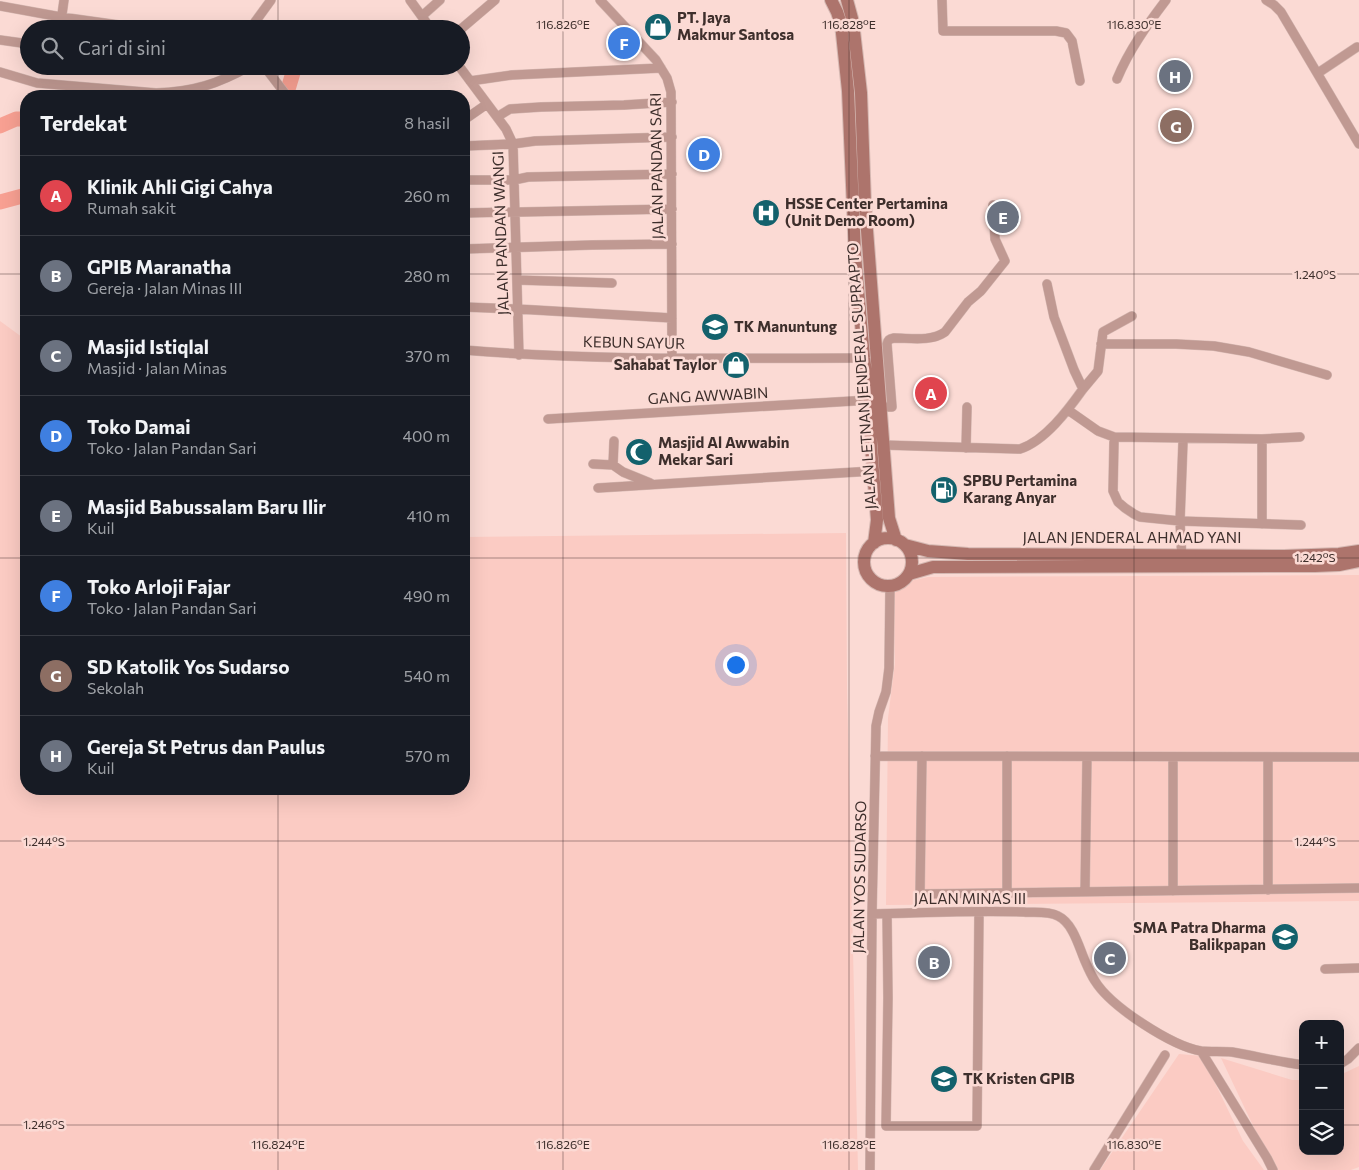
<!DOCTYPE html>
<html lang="id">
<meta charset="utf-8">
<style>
body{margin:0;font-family:Commissioner,sans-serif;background:#20242c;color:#f1f3f6}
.controls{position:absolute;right:15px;bottom:15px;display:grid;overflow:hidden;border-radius:10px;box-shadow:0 5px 20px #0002}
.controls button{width:45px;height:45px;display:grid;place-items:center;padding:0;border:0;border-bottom:1px solid #363941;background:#171b24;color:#f1f3f6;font:25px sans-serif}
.you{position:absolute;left:735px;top:664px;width:18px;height:18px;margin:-12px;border:4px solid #fff;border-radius:50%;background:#1a73e8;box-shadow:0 0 0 8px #1a73e833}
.badge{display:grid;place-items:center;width:32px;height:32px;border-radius:50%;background:#db2777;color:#fff;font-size:16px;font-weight:700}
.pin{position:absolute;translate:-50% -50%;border:2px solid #fff;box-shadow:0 1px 5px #0006}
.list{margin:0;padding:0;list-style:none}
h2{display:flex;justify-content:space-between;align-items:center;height:65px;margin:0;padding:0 20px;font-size:21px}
h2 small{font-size:16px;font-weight:400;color:#9ea1a6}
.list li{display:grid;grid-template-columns:32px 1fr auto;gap:15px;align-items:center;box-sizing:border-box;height:80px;padding:0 20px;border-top:1px solid #363941}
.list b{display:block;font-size:19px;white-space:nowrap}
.list p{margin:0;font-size:16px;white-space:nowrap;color:#9ea1a6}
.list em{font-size:16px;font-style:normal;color:#9ea1a6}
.icon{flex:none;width:28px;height:28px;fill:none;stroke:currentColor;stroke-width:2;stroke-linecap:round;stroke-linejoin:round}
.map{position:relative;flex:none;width:1359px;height:1170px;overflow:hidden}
.search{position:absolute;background:#171b24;box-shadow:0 5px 20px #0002;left:20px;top:20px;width:450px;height:55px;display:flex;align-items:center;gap:12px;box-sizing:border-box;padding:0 18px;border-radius:28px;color:#9ea1a6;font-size:19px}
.panel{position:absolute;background:#171b24;box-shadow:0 5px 20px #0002;left:20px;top:90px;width:450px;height:705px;border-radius:20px}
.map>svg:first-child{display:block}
.built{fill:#fbcbc3}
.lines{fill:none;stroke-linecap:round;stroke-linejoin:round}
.river{stroke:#f8a092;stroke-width:15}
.minor-casing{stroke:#d5b8b2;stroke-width:10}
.secondary-casing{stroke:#d5b8b2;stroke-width:14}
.minor{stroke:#c09992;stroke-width:9}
.secondary{stroke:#ad746c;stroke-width:12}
.ticks{fill:none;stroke:#3e2f2c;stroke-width:1;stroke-opacity:0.45}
.labels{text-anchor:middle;stroke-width:5;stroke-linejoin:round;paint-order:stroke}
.poi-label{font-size:15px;font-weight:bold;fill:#3e2f2c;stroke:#fbdad4;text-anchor:start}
.street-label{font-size:15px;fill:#3e2f2c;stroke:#fbdad4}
.ticks-label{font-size:12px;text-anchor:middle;fill:#3e2f2c;stroke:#fbdad4;stroke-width:5;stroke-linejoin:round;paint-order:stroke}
</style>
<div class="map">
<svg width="1359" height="1170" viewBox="0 0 1359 1170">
<rect width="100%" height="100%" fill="#fbdad4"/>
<path class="built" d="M0 321 26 340V789H464V537L846 533 847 687 858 1170H0Z
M1359 575V901L886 905 888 718 895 663 893 595 906 582 928 577Z
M1179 1054 1202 1056 1243 1141 1264 1170H1100Z
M1221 1058 1292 1080H1303V1151H1340V1075L1359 1066V1167L1351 1170H1274Z"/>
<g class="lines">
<path class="river" d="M286 96 295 66
M0 126 16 119H26
M0 202 26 195"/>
<g class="minor-casing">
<path id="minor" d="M410 0 431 29
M600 0 656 60 667 78 671 92 672 358
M942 0 943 31H1056L1066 33 1072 41 1080 81
M1266 0 1274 5 1281 12 1359 144
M0 6 61 17 147 29
M422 16 440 0
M60 29 64 0
M251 29 255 22 271 0
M461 29 495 0
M0 40 29 44
M264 66 287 96
M459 66 506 129 513 144 519 355
M0 72 37 83 156 93C193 92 218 84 250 66
M1318 73 1357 47
M1117 79C1129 50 1147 25 1166 0
M470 81 512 75 661 68
M497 117 510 109 541 107 624 105 672 102
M464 120 487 104
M464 146 513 144 535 141 672 137
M464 180H514L528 177 672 174
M464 213 672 209
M464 249 592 245 672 244
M517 280 612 283
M464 307 518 309 672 318
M1101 344H1176L1214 346 1249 352 1327 375
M464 350C597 361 731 358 864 358
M1083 389 1098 371 1103 332 1132 316
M881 407H892L887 344C888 340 889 339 894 338 910 338 931 342 945 332L968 302 981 291 1005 261 995 239 993 205
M1068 410 1098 431 1114 437 1262 439 1300 437
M548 419 870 400
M1114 442 1113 491 1118 502 1125 508 1134 514 1140 517 1180 521 1301 525
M1262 444V524
M883 445 1020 449C1045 441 1068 410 1083 389L1074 370 1054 317 1047 284
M966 448 967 407
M593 464 613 465 623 472 650 483
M613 465 614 441
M598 488 873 471
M1182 561 1180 521 1183 442
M875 756 1359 757
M922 756 920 894 1359 888
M1007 756V893
M1268 757V890
M1173 891V757
M1085 892 1087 757
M872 914C923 913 974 910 1024 912 1035 913 1048 911 1058 916 1073 923 1079 947 1085 961 1088 968 1091 975 1095 981 1111 1007 1172 1046 1201 1051 1211 1052 1222 1051 1232 1052 1256 1056 1279 1062 1303 1065
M887 914 888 998 886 1126H977L979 912
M1325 969 1359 968
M1201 1051 1267 1158 1273 1170
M1340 1064 1348 1059 1359 1048
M870 1170 872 914 876 726 879 712 886 692 889 668 890 586
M1094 1170 1165 1055"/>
</g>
<g class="secondary-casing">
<path id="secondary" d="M831 0 837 12 841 24 848 91 855 255 864 358 870 400 871 446 877 520 874 543
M847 0 853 22 861 93 865 204 889 518 896 540
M864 562a24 24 0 1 1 48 0a24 24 0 1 1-48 0Z
M905 545 928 551 968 554 1284 556 1339 554 1359 551
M909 574 933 567 1315 566 1339 565 1359 561"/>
</g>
<use href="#minor" class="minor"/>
<use href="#secondary" class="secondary"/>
</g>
<path class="ticks" d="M278 0V29M563 0V1170M849 0V1170M1134 0V1170M278 66V96M0 274H26M464 274H1359M0 558H26M464 558H1359M278 789V1170M0 841H1359M0 1125H1303M1340 1125H1359"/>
<defs>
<g id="shop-disc" transform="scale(1.4375)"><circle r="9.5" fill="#13616c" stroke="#fbdad4"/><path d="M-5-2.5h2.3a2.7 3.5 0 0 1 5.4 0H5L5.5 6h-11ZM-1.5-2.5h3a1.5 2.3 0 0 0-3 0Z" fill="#fff"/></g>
<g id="hospital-disc" transform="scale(1.4375)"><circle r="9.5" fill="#13616c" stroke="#fbdad4"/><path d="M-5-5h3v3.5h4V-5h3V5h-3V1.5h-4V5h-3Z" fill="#fff"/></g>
<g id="school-disc" transform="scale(1.4375)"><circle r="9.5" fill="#13616c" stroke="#fbdad4"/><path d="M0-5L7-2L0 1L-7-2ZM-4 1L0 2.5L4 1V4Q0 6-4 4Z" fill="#fff"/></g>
<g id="mosque-disc" transform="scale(1.4375)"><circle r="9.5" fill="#13616c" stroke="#fbdad4"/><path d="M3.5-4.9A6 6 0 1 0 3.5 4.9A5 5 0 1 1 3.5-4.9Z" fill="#fff"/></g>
<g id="fuel-disc" transform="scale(1.4375)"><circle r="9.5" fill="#13616c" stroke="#fbdad4"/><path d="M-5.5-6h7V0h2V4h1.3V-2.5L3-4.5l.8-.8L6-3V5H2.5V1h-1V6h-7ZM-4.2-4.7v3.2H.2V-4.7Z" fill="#fff"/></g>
</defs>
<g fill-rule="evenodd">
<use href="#shop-disc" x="658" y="27"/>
<use href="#hospital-disc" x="766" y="213"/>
<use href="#school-disc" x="715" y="327"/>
<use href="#shop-disc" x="736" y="365"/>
<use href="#mosque-disc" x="639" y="452"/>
<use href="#fuel-disc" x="944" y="490"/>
<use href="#school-disc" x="1285" y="937"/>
<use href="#school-disc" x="944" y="1079"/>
</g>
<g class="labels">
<g class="poi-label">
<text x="677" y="23">PT. Jaya<tspan x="677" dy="17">Makmur Santosa</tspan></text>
<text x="785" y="209">HSSE Center Pertamina<tspan x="785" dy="17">(Unit Demo Room)</tspan></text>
<text x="734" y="332">TK Manuntung</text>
<text x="717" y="370" text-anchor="end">Sahabat Taylor</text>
<text x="658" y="448">Masjid Al Awwabin<tspan x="658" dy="17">Mekar Sari</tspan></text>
<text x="963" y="486">SPBU Pertamina<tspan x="963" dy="17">Karang Anyar</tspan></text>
<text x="1266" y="933" text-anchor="end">SMA Patra Dharma<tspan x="1266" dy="17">Balikpapan</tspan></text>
<text x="963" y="1084">TK Kristen GPIB</text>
</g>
<g class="street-label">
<text transform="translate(657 166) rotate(-91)" y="5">JALAN PANDAN SARI</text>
<text transform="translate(501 233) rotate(-92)" y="5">JALAN PANDAN WANGI</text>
<text transform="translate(634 343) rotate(1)" y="5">KEBUN SAYUR</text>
<text transform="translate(862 376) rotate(-94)" y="5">JALAN LETNAN JENDERAL SUPRAPTO</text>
<text transform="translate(708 396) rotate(-3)" y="5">GANG AWWABIN</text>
<text x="1132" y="543">JALAN JENDERAL AHMAD YANI</text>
<text transform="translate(860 877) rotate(-89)" y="5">JALAN YOS SUDARSO</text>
<text x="970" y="904">JALAN MINAS III</text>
</g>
</g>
<g class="ticks-label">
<text x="563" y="29">116.826°E</text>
<text x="849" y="29">116.828°E</text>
<text x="1134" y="29">116.830°E</text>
<text x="1315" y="279">1.240°S</text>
<text x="1315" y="562">1.242°S</text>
<text x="44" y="846">1.244°S</text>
<text x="1315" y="846">1.244°S</text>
<text x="44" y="1129">1.246°S</text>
<text x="278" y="1149">116.824°E</text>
<text x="563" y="1149">116.826°E</text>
<text x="849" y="1149">116.828°E</text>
<text x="1134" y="1149">116.830°E</text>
</g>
</svg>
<div class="controls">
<button>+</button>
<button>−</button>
<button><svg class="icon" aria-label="layers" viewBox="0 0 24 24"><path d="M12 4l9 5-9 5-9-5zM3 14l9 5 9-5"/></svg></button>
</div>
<div class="you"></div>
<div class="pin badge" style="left:931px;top:393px;background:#e0444e">A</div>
<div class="pin badge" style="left:934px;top:962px;background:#6b7280">B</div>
<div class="pin badge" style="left:1110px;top:958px;background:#6b7280">C</div>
<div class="pin badge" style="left:704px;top:154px;background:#3f7fe0">D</div>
<div class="pin badge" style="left:1003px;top:217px;background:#6b7280">E</div>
<div class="pin badge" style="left:624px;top:43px;background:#3f7fe0">F</div>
<div class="pin badge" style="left:1176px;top:126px;background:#8d6e63">G</div>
<div class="pin badge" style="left:1175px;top:76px;background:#6b7280">H</div>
<div class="search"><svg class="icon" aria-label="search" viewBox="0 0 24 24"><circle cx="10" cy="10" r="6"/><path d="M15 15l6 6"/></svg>Cari di sini</div>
<section class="panel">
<h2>Terdekat<small>8 hasil</small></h2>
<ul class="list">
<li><span class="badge" style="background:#e0444e">A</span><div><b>Klinik Ahli Gigi Cahya</b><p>Rumah sakit</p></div><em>260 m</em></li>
<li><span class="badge" style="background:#6b7280">B</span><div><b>GPIB Maranatha</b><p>Gereja · Jalan Minas III</p></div><em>280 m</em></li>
<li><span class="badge" style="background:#6b7280">C</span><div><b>Masjid Istiqlal</b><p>Masjid · Jalan Minas</p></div><em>370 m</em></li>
<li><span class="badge" style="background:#3f7fe0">D</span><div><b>Toko Damai</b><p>Toko · Jalan Pandan Sari</p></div><em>400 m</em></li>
<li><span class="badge" style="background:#6b7280">E</span><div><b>Masjid Babussalam Baru Ilir</b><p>Kuil</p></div><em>410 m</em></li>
<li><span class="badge" style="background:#3f7fe0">F</span><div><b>Toko Arloji Fajar</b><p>Toko · Jalan Pandan Sari</p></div><em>490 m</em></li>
<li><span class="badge" style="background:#8d6e63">G</span><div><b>SD Katolik Yos Sudarso</b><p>Sekolah</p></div><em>540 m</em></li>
<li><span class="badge" style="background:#6b7280">H</span><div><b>Gereja St Petrus dan Paulus</b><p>Kuil</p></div><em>570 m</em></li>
</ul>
</section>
</div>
